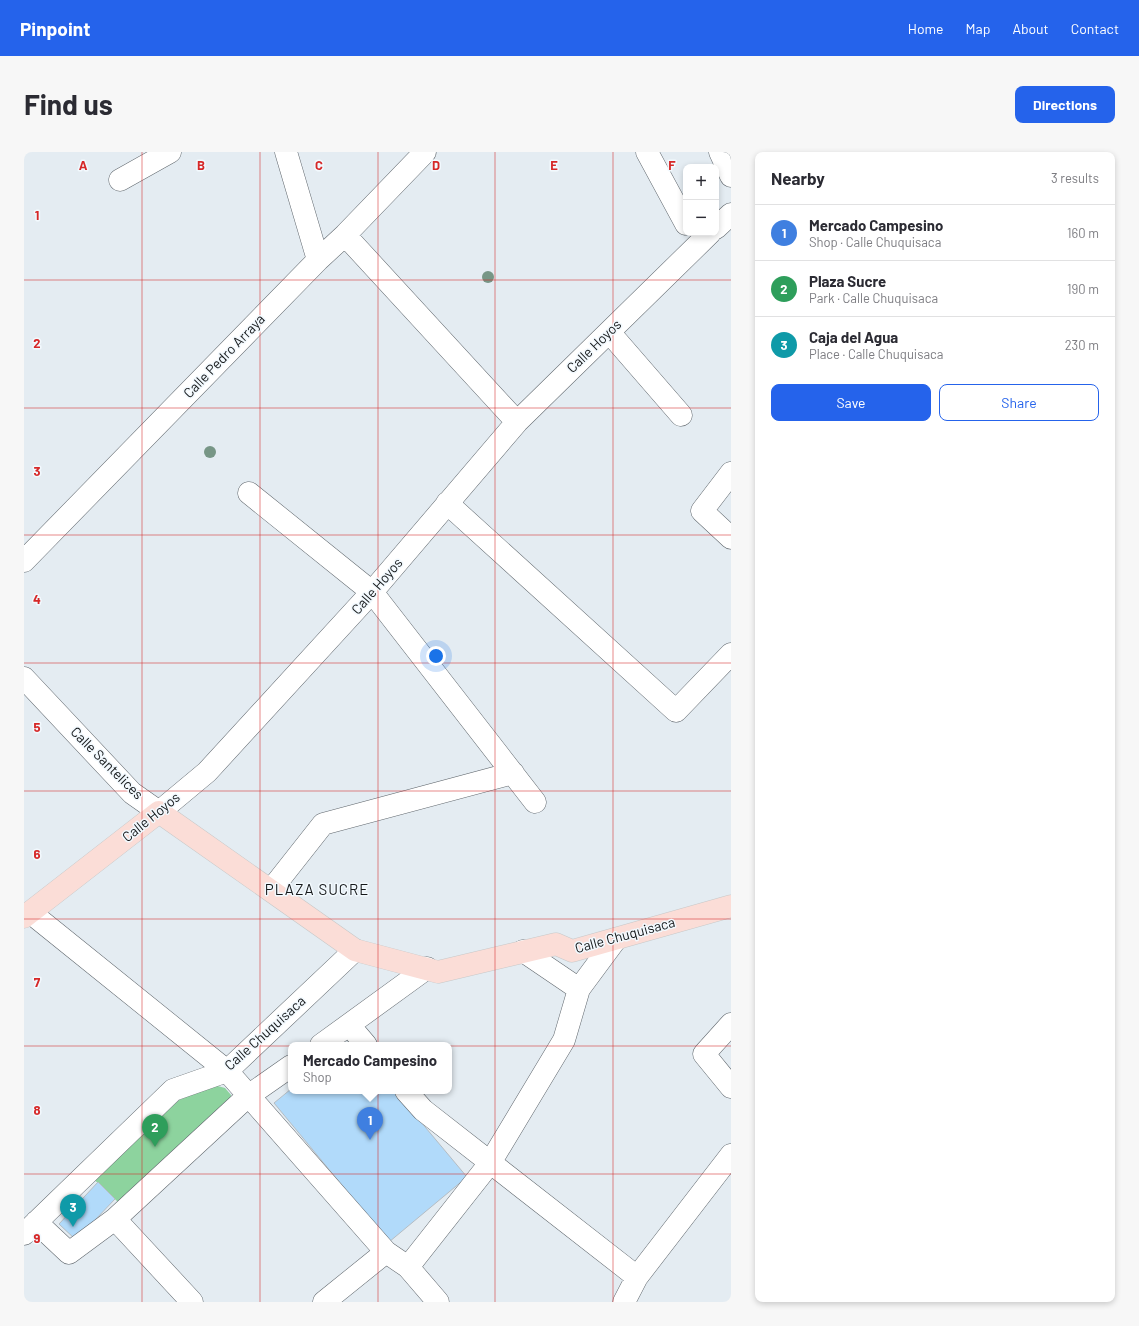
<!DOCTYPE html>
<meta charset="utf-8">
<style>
body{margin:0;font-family:Barlow,sans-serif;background:#f7f7f7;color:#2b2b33}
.controls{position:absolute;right:12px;top:12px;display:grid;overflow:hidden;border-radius:8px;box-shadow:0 2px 6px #0003}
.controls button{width:36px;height:36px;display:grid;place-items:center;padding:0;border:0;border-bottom:1px solid #e1e1e2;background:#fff;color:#2b2b33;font:20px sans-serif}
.you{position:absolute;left:412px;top:504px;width:14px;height:14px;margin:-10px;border:3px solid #fff;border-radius:50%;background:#1a73e8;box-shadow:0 0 0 6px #1a73e833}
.badge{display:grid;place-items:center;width:26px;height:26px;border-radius:50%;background:#2563eb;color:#fff;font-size:13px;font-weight:700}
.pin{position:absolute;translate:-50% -33px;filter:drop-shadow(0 1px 2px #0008)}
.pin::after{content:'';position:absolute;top:21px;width:14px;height:12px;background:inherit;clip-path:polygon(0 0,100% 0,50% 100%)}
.popup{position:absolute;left:264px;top:890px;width:164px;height:52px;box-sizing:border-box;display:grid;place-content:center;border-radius:8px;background:#fff;filter:drop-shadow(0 1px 3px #0005);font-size:13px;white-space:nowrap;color:#7c7c81}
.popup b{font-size:15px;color:#2b2b33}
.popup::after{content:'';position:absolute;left:50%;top:100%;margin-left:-8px;border:8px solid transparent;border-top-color:#fff}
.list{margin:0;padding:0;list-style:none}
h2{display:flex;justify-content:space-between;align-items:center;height:52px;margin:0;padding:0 16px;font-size:17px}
h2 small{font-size:13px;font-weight:400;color:#7c7c81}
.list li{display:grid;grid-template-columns:26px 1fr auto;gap:12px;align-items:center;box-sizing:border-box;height:56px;padding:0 16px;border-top:1px solid #e1e1e2}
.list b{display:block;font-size:15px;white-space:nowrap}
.list p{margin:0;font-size:13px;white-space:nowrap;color:#7c7c81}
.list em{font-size:13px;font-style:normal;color:#7c7c81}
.actions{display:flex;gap:8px;padding:12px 16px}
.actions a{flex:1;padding:9px 0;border:1px solid #2563eb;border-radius:8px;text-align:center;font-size:14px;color:#2563eb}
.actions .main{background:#2563eb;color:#fff}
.map{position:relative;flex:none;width:707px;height:1150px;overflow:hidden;border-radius:8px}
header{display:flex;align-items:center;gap:24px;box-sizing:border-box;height:56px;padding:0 20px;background:#2563eb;color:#fff}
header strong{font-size:19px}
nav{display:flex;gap:22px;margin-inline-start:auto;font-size:14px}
.intro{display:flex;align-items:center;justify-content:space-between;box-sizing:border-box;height:96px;padding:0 24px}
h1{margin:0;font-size:28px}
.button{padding:10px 18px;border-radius:8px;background:#2563eb;color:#fff;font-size:14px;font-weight:700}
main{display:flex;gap:24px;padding:0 24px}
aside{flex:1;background:#fff;border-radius:8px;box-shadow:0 2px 6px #0003}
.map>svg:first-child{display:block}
.green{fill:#8dd39e}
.building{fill:#b1dafa;stroke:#b5bdc3}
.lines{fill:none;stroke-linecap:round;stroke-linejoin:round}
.minor-casing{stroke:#61686e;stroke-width:23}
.major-casing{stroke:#c7c8c8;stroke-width:23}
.minor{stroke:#fff;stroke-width:22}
.major{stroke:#fbddd7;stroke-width:22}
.tree{fill:#779686}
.grid{fill:none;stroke:#d62828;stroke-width:1;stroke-opacity:0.55}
.labels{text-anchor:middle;stroke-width:3;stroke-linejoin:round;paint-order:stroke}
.street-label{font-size:14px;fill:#15181a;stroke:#f2f9fe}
.neighbourhood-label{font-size:15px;letter-spacing:1px;fill:#15181a;stroke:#f2f9fe}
.grid-label{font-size:13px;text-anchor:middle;font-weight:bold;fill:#d62828;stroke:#f2f9fe;stroke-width:3;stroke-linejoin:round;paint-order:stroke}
</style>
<header>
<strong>Pinpoint</strong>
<nav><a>Home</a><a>Map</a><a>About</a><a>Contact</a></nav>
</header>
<div class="intro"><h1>Find us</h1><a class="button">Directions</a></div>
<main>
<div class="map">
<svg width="707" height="1150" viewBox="0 0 707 1150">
<rect width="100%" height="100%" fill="#e4ecf2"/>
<path class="green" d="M190 933 201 936 207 943 205 952 94 1050 74 1031 70 1028 155 948Z"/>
<path class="building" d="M267 937V939H371L443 1025 365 1090 250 951Z
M74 1030 91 1047 52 1088 35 1072Z"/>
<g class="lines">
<g class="minor-casing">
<path id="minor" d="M262 0 294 108
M623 0 662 72
M696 0 707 24
M96 28 146 0
M692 76 707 62
M321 83 493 270
M585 180 657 263
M707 321 678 359 707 386
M225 341 348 440 511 650
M423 351 652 559 707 502
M0 409 294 108 321 83 401 0
M0 526 108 641 135 660 183 620 348 440 493 270 686 81
M247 738 299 672 489 621
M7 761 203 919 362 1100 384 1115 414 1150
M499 799 555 837
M707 872 680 902 707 935
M325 873 342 893
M297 893 403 816
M382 939 399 958 613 1125
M91 1067 168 1150
M12 1070 45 1101 91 1067 224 944 267 914
M0 1082 149 938 203 919 331 798
M384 1115 466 1011 540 888 555 837 592 787
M300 1150 362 1100
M600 1150 613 1125 707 1003"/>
</g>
<g class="major-casing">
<path id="major" d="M0 765 135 660 331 798 414 820 532 792 548 799 707 754"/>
</g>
<use href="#minor" class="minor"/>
<use href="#major" class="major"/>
</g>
<g class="tree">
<circle cx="464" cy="125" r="6"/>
<circle cx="186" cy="300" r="6"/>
</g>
<path class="grid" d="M118 0V1150M236 0V1150M354 0V1150M471 0V1150M589 0V1150M0 128H707M0 256H707M0 383H707M0 511H707M0 639H707M0 767H707M0 894H707M0 1022H707"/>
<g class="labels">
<g class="street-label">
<text transform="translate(570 194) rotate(-44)" y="5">Calle Hoyos</text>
<text transform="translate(200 204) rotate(-46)" y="5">Calle Pedro Arraya</text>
<text transform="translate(353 434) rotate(-49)" y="5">Calle Hoyos</text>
<text transform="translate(83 611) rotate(45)" y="5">Calle Santelices</text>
<text transform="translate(127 665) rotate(-39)" y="5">Calle Hoyos</text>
<text transform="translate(601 783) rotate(-15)" y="5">Calle Chuquisaca</text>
<text transform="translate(241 881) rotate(-42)" y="5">Calle Chuquisaca</text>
</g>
<g class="neighbourhood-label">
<text x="293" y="743">PLAZA SUCRE</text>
</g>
</g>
<g class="grid-label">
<text x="59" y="18">A</text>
<text x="177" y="18">B</text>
<text x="295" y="18">C</text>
<text x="412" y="18">D</text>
<text x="530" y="18">E</text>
<text x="648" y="18">F</text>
<text x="13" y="68">1</text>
<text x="13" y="196">2</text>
<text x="13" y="324">3</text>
<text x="13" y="452">4</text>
<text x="13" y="580">5</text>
<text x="13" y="707">6</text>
<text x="13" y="835">7</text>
<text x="13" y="963">8</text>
<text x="13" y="1091">9</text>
</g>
</svg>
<div class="controls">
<button>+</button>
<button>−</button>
</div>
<div class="you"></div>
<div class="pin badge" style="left:346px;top:988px;background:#3f7fe0">1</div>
<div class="popup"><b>Mercado Campesino</b>Shop</div>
<div class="pin badge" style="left:131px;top:995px;background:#2e9e5b">2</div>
<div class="pin badge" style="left:49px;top:1075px;background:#0f9aa8">3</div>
</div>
<aside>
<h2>Nearby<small>3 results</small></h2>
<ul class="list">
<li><span class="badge" style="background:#3f7fe0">1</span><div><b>Mercado Campesino</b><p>Shop · Calle Chuquisaca</p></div><em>160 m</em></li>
<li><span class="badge" style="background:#2e9e5b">2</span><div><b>Plaza Sucre</b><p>Park · Calle Chuquisaca</p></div><em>190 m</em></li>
<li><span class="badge" style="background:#0f9aa8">3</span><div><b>Caja del Agua</b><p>Place · Calle Chuquisaca</p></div><em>230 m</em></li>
</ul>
<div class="actions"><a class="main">Save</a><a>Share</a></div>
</aside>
</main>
